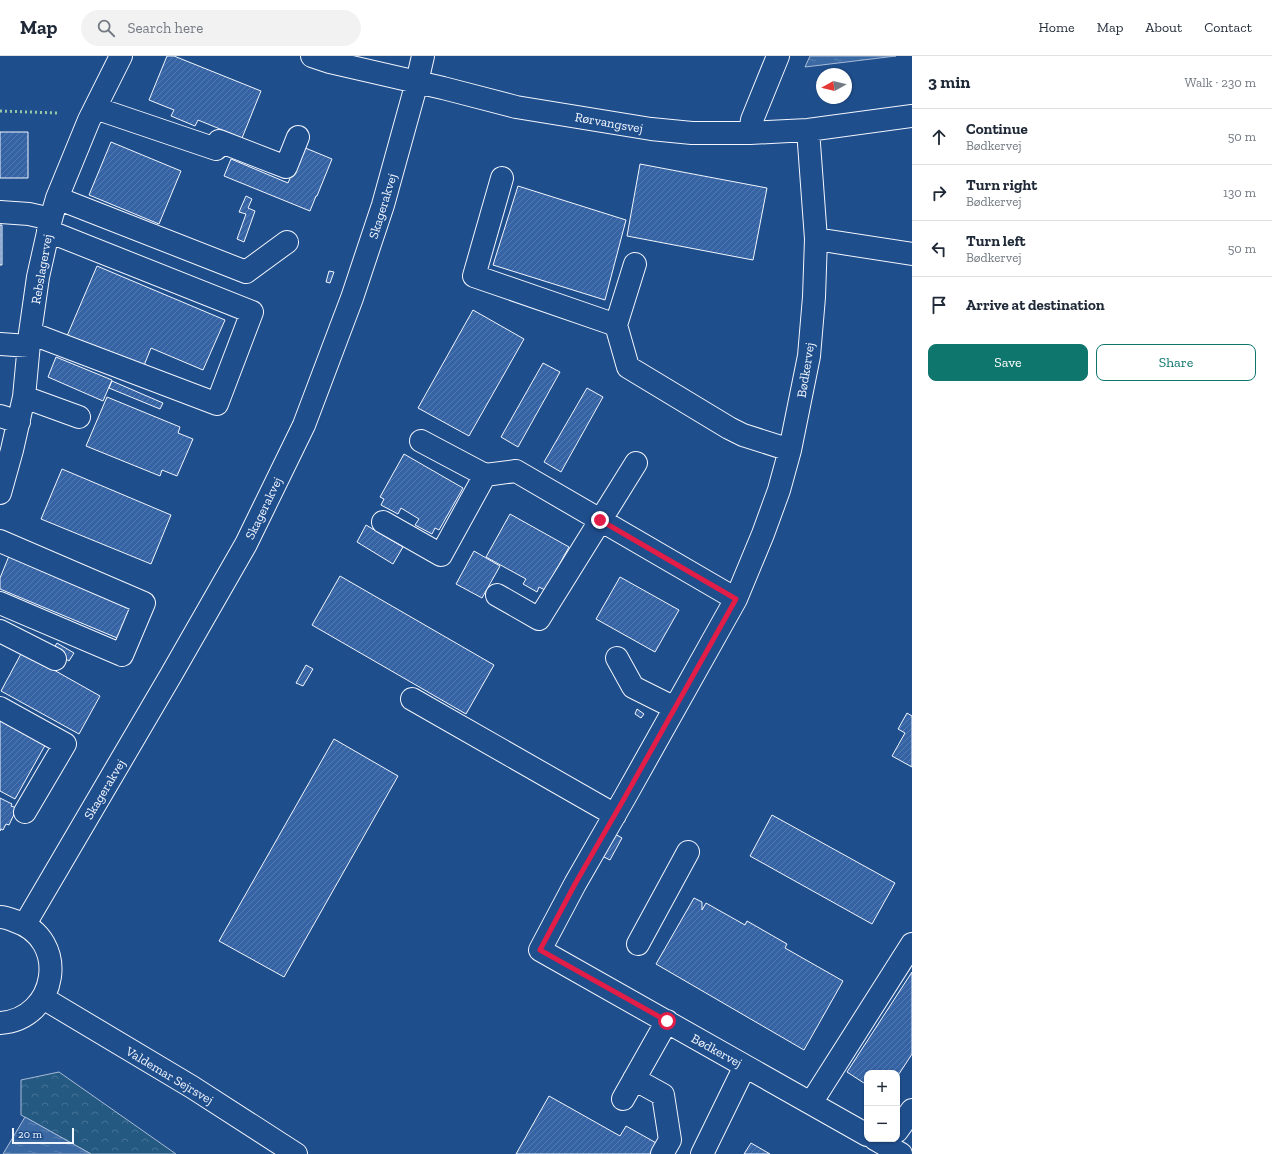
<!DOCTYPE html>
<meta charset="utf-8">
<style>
body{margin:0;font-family:"Zilla Slab",serif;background:#f2f2f3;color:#1f2937}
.controls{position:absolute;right:12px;bottom:12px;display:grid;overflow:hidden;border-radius:8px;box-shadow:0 1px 3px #0004}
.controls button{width:36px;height:36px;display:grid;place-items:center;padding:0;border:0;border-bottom:1px solid #e0e1e3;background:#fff;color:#1f2937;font:20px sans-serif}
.compass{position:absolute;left:816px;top:12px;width:36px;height:36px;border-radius:50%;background:#fff;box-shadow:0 1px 3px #0004;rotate:262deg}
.scale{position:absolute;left:12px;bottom:10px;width:62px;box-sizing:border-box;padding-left:4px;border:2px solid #f2f6ff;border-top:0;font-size:11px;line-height:14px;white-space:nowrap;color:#f2f6ff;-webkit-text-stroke:3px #1f4e8c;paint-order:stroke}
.stop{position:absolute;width:12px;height:12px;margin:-9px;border:3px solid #e11d48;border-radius:50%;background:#fff}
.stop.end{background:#e11d48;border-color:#fff;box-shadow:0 1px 4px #0008}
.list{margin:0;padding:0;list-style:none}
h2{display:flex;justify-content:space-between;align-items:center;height:52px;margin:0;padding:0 16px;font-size:17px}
h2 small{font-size:13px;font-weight:400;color:#747a83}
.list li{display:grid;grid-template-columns:26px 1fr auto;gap:12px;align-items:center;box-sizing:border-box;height:56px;padding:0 16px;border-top:1px solid #e0e1e3}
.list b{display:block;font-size:15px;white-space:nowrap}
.list p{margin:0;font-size:13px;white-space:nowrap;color:#747a83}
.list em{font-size:13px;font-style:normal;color:#747a83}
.actions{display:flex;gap:8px;padding:12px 16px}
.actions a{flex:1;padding:9px 0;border:1px solid #0f766e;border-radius:8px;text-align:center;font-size:14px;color:#0f766e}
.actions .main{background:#0f766e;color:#fff}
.icon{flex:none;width:22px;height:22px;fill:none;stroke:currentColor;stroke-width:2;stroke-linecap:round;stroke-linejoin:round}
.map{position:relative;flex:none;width:912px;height:1098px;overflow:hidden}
header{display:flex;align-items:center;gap:24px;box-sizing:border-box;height:56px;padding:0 20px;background:#fff;border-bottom:1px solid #e0e1e3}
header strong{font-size:19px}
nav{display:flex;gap:22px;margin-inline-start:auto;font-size:14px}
.search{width:280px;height:36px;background:#f2f2f3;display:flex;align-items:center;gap:10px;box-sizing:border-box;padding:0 14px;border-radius:22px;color:#747a83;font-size:15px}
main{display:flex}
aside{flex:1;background:#fff}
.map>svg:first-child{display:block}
.forest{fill:url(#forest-crowns);stroke:#a8bbd7}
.water{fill:url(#water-ripples);stroke:#a8bbd7}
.building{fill:url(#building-hatch);stroke:#f2f6ff}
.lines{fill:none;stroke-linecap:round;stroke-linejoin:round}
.minor-casing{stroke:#f2f6ff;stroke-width:24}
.major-casing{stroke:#f2f6ff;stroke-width:24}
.minor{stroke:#1f4e8c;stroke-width:22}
.major{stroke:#1f4e8c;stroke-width:22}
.hedge{stroke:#97c8a6;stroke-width:3;stroke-dasharray:2 3;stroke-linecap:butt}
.route{stroke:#e11d48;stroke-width:5}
.labels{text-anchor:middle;stroke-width:3;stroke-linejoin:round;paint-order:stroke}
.street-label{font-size:13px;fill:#f2f6ff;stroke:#1f4e8c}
</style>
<header>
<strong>Map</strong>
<div class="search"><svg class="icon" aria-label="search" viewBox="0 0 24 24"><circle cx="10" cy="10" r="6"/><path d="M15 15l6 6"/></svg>Search here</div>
<nav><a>Home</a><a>Map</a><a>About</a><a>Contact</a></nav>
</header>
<main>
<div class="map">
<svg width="912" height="1098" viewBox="0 0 912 1098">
<defs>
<pattern id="forest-crowns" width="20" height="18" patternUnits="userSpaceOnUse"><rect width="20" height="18" fill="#245a82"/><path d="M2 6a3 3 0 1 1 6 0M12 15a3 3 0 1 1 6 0" fill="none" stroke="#447295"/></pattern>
<pattern id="water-ripples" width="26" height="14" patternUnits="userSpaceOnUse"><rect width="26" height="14" fill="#3b69a3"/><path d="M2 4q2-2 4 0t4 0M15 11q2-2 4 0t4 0" fill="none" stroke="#587fb1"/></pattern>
<pattern id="building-hatch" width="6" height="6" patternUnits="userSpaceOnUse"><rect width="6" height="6" fill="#3563a3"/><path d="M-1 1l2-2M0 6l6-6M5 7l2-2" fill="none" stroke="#537ab1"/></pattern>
</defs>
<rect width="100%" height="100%" fill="#1f4e8c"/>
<path class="forest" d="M59 1016 176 1098H91L21 1059V1024Z"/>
<path class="water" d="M810 0H896L805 11Z
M25 1061 91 1098H3Z"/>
<path class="building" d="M167 0H174L261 35 242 82 198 64 195 70 171 60 174 54 149 44Z
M0 76H28V122H0Z
M111 86 181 115 159 168 89 139Z
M303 91 332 103 317 140H316L310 155 224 120 231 103 288 127Z
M640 108 767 132 753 204 627 180Z
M518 130 626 164 605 244 493 209Z
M246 140 252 143 248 152 255 155 244 186 237 183 246 158 239 156Z
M0 169H2V209H0Z
M97 210 225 264 203 314 151 292 143 312 67 280Z
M329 215 334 216 330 227 326 226Z
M473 254 524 283 469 380 418 352Z
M56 301 112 324 103 345 48 321Z
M543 307 560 316 518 391 501 381Z
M112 325 163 347 160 353 109 332Z
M587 332 603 341 561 416 544 406Z
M107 341 180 371 178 377 193 383 177 420 162 414 160 420 86 390Z
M404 398 463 432 439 474 435 472 432 478 415 469 419 463 401 452 398 458 381 449 384 443 380 441Z
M62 413 171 459 151 508 41 463Z
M510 458 569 491 545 534 539 531 537 536 523 528 526 523 486 501Z
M366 469 403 491 393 508 357 486Z
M474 495 500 510 482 542 456 528Z
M9 500 135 553 122 584 0 533V522Z
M340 520 494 609 466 658 312 569Z
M620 521 679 554 655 596 596 563Z
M57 587 74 597 69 605 52 595Z
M22 596 100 640 79 678 1 635Z
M306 609 313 613 303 630 296 627Z
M637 653 644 658 641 662 635 658Z
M907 657 912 660V711L892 700 905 677 898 673Z
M0 658 48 684 15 743 0 735Z
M334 683 398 720 284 921 219 885Z
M0 742 12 748 11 750 17 752 9 769 6 768 3 774 1 773 0 775Z
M772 759 895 827 872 868 750 800Z
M615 778 622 782 610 804 602 800Z
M694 842 702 846V854L706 847 745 869 747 865 787 888 785 892 843 925 804 994 656 908Z
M912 916V998L897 1021V1017H867V1029L847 1016Z
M549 1040 620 1080 626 1070 658 1088 652 1098H516Z
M751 1087 770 1098H744Z"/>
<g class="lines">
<g class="minor-casing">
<path id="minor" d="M312 0 330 6 443 32 516 51 651 73 692 77H750L808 74 912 60
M95 52 216 93 219 85 286 111 298 81
M808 74 816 183 814 241 809 300 790 394 779 434 763 478 736 543 625 741 575 828 540 894 867 1079
M750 77 752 64 778 0
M502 122 474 220 616 269 635 208
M57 142 246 216 287 186
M0 156 29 158 51 163
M816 183 912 198
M616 269 628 311 729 372 743 379 790 394
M30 277 217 348 252 256 48 175
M0 288 29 290
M24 341 79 361
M0 360 19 366
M421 385 485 419 516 415 736 543
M0 437 12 394 24 341 30 277 38 221 51 163 57 142 89 64 121 0
M383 466 441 499 485 419
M0 485 144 547 122 599 0 547
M497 539 539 563 636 407
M0 575 55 603
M617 602 633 631 675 652
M412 643 615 759
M0 652 65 688 25 756
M25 868 171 619 246 488 304 369 352 242 383 149 417 26 423 0
M638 888 688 796
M634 1023 663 1039 670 1084 662 1098
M623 1043 667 965
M811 1047 912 888
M897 1075 912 1054
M875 1083 901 1098
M702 1098 745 1010"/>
</g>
<g class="major-casing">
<path id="major" d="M0 861C5 861 10 863 15 865 70 883 58 963 0 967
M43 942 192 1031 296 1098"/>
</g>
<use href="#minor" class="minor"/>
<use href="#major" class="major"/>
<path class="hedge" d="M0 55 57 57"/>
</g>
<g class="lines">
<path class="route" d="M600 464 736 543 625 741 575 828 540 894 667 965"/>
</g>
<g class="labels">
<g class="street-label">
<text transform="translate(609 66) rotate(10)" y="5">Rørvangsvej</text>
<text transform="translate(382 150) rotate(-73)" y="5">Skagerakvej</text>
<text transform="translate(41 213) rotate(-80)" y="5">Rebslagervej</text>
<text transform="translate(805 314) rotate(-81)" y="5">Bødkervej</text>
<text transform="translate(263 452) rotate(-64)" y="5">Skagerakvej</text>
<text transform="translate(104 733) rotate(-59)" y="5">Skagerakvej</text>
<text transform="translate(717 994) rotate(29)" y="5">Bødkervej</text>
<text transform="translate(170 1019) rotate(31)" y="5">Valdemar Sejrsvej</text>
</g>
</g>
</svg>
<div class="controls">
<button>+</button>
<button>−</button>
</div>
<svg class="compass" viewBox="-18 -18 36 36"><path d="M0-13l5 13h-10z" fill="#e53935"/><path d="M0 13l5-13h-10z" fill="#747a83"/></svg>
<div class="scale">20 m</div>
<div class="stop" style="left:667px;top:965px"></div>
<div class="stop end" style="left:600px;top:464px"></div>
</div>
<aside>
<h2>3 min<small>Walk · 230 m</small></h2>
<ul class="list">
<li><svg class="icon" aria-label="ahead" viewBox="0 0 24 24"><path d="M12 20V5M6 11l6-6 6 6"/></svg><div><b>Continue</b><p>Bødkervej</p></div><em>50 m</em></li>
<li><svg class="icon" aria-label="right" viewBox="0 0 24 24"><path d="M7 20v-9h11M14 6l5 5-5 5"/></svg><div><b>Turn right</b><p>Bødkervej</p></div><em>130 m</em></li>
<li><svg class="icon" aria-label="left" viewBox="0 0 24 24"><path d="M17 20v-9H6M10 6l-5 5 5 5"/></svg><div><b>Turn left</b><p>Bødkervej</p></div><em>50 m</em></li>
<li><svg class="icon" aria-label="arrive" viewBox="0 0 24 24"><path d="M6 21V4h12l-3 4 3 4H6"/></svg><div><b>Arrive at destination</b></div></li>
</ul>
<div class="actions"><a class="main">Save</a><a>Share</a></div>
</aside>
</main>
